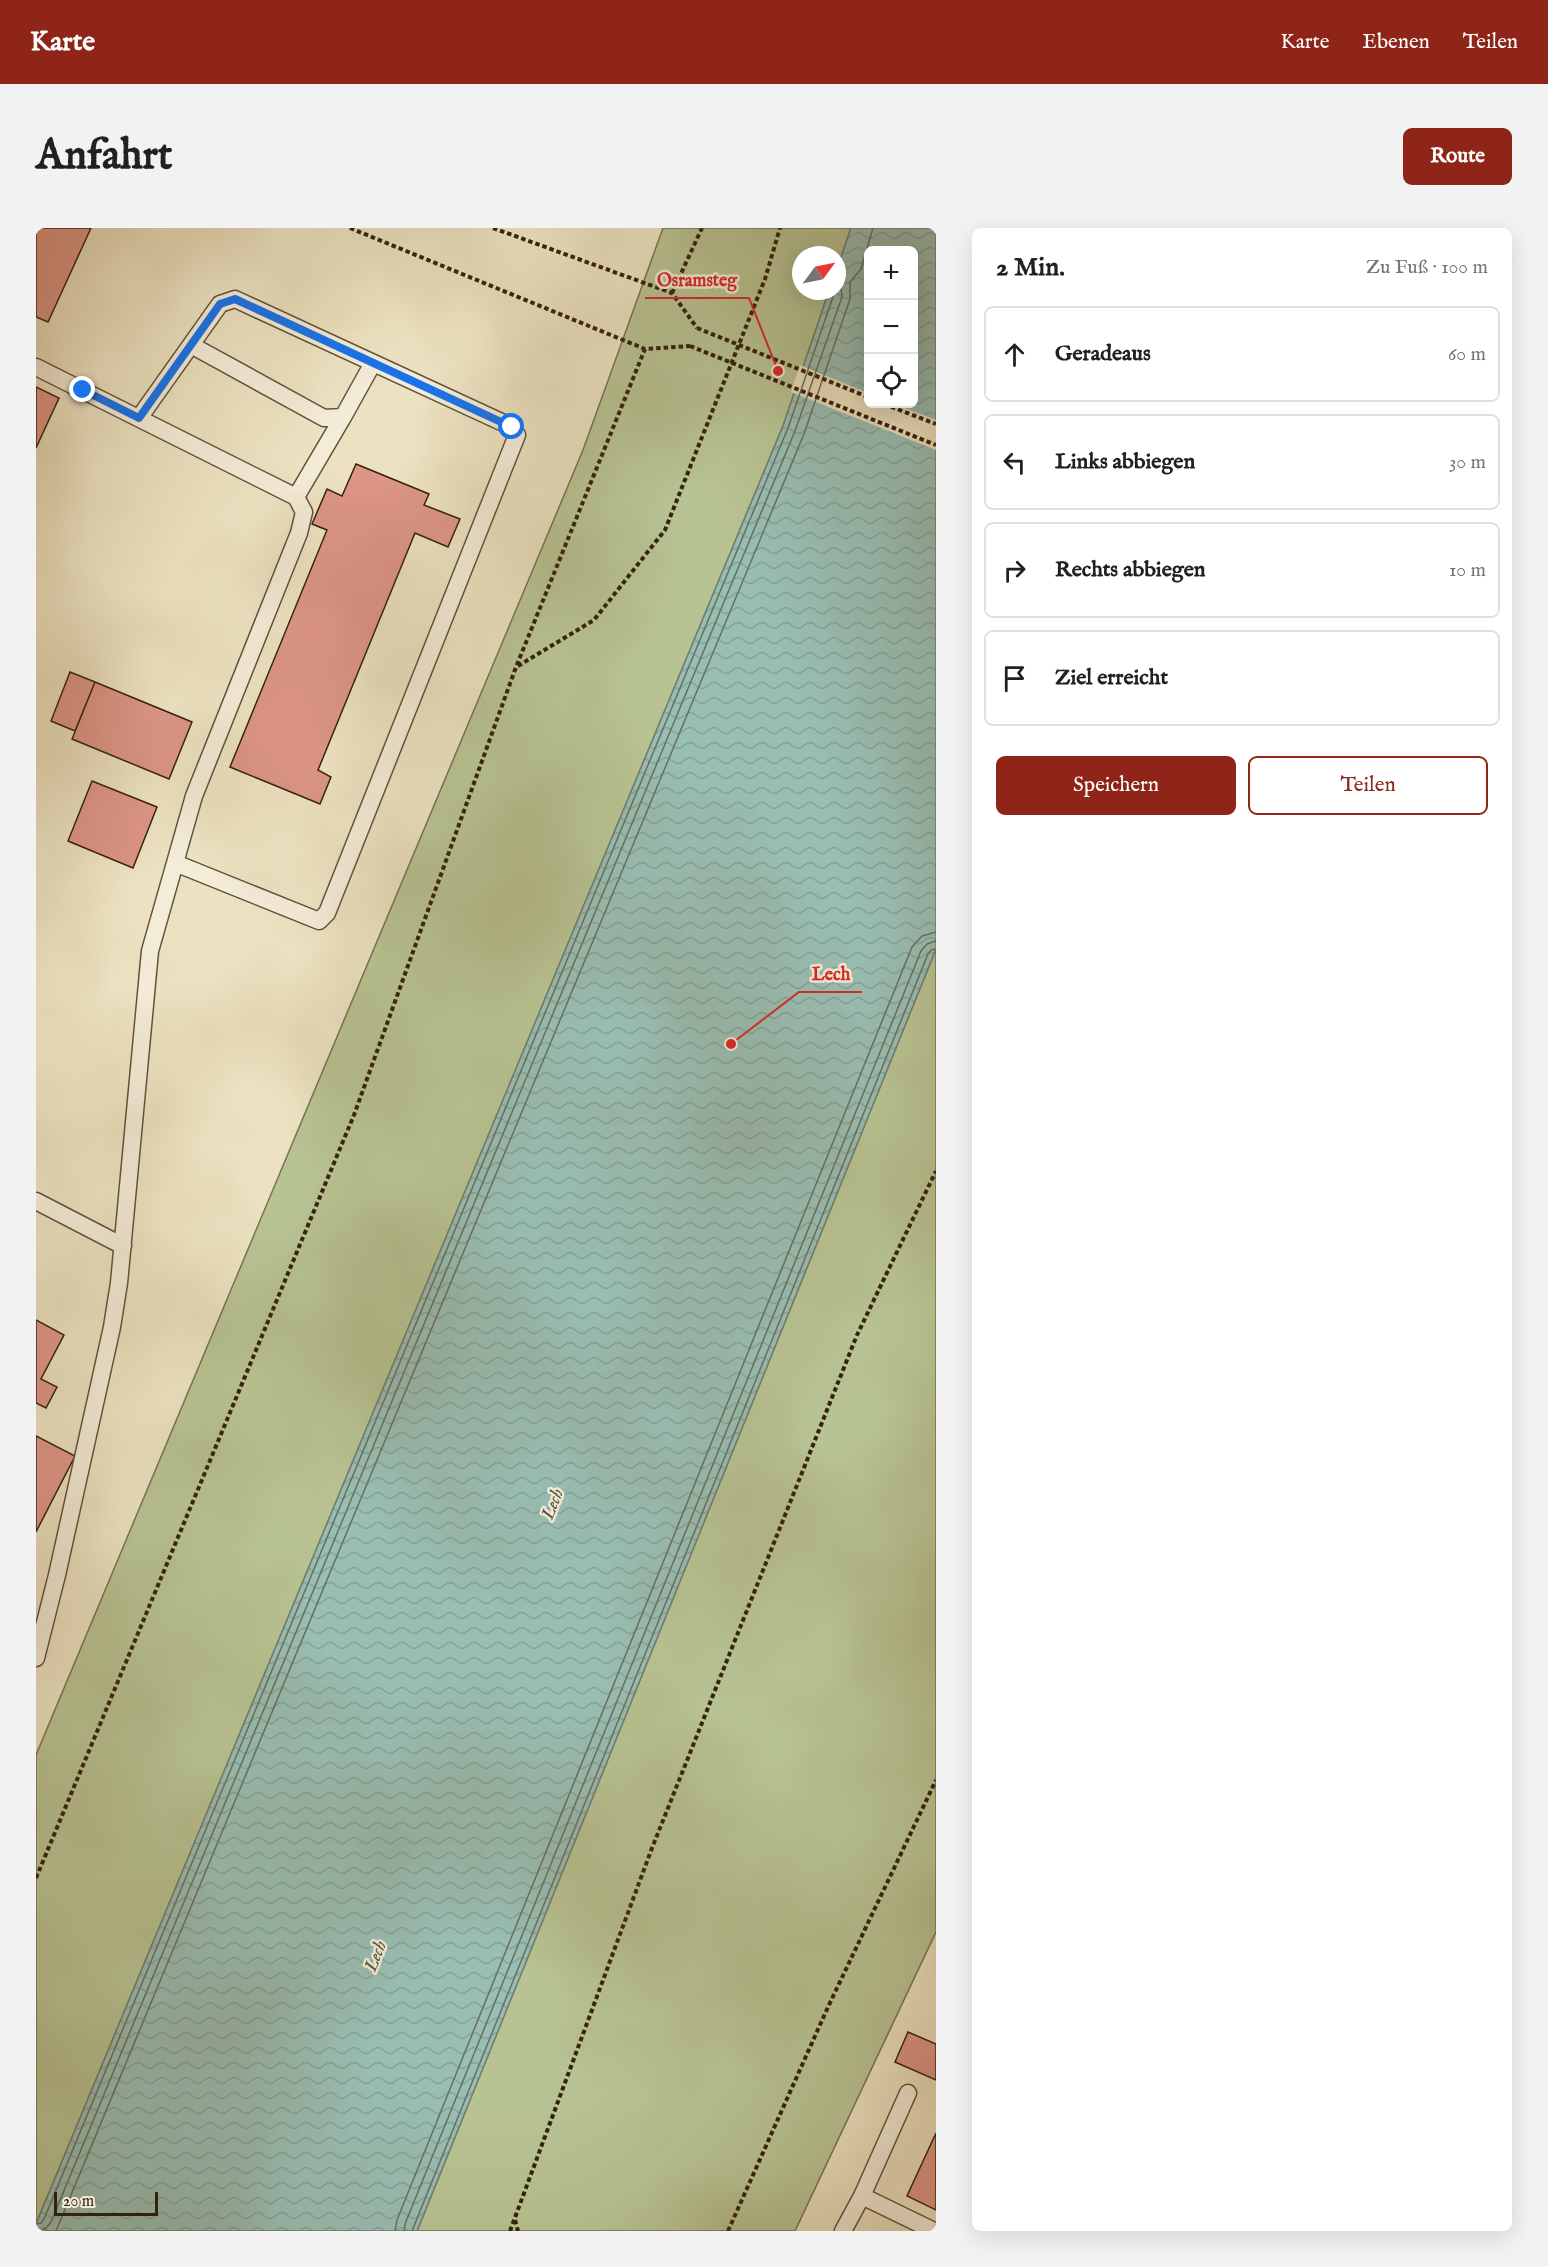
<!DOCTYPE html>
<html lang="de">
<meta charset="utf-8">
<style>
body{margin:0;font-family:"IM FELL English",serif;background:#f2f2f2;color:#202124}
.controls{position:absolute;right:18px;top:18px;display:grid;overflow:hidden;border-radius:9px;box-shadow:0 6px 24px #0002}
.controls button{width:54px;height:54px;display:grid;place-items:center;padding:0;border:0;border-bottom:2px solid #e0e0e0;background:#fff;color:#202124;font:30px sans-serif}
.compass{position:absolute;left:756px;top:18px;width:54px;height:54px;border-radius:50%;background:#fff;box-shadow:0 6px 24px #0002;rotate:57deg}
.scale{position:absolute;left:18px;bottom:15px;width:104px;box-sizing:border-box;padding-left:6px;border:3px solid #34220d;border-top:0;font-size:16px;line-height:21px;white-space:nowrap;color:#34220d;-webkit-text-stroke:4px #f3ecd7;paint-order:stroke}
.stop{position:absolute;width:18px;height:18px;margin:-14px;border:4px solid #1a73e8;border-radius:50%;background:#fff}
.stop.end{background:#1a73e8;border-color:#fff;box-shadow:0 2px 6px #0008}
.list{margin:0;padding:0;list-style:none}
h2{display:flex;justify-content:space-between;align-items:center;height:78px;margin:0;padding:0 24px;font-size:26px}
h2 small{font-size:20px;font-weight:400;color:#757577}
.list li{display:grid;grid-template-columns:39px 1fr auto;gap:18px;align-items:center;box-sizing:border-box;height:96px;margin:0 12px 12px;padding:0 12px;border:2px solid #e0e0e0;border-radius:9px}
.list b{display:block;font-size:22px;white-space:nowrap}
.list em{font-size:20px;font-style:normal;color:#757577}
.actions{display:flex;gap:12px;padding:18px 24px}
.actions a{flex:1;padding:14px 0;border:2px solid #8f2418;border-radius:9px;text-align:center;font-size:21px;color:#8f2418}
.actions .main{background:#8f2418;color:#fff}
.icon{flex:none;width:33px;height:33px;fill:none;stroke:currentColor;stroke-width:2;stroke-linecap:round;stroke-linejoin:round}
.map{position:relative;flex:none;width:900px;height:2003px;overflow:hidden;border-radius:9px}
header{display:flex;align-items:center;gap:36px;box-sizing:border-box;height:84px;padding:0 30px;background:#8f2418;color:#fff}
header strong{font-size:28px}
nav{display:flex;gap:33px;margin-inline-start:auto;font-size:21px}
.intro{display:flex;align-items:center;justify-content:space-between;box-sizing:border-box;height:144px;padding:0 36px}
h1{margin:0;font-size:42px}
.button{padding:15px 27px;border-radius:9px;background:#8f2418;color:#fff;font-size:21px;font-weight:700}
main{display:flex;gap:36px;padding:0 36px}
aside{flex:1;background:#fff;border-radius:9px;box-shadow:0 6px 24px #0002}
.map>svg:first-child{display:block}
.green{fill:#b8c393;stroke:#767250;stroke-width:1.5}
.water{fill:url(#water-waves);stroke:#718071;stroke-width:1.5;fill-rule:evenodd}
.pier{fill:#ece2c1}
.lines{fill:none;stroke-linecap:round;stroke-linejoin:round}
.shore{stroke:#667060;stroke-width:1.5}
.building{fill:#dd9586;stroke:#34220d;stroke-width:1.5}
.lane-casing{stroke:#62523a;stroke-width:19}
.path{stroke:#34220d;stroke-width:4;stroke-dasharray:4.5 3;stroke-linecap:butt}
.lane{stroke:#f3ecd7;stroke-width:16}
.path-bridge{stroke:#34220d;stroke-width:4;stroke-dasharray:4.5 3;stroke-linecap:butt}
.route{stroke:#1a73e8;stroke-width:8}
.labels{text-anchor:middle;stroke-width:5;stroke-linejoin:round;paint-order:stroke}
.water-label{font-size:18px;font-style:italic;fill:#52513f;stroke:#f3ecd7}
.leader{fill:none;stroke:#d62828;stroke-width:2}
.callout-dot{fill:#d62828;stroke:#f3ecd7;stroke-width:2}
.callout-label{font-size:18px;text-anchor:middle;font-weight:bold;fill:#d62828;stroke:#f3ecd7;stroke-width:5;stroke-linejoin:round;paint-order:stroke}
</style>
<header>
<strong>Karte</strong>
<nav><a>Karte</a><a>Ebenen</a><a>Teilen</a></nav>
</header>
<div class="intro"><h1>Anfahrt</h1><a class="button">Route</a></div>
<main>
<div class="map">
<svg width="900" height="2003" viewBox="0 0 900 2003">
<defs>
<pattern id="water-waves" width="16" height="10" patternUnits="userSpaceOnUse" patternTransform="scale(1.5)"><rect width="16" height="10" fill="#99beb3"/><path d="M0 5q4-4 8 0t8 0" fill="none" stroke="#84a399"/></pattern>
</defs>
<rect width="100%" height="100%" fill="#ece2c1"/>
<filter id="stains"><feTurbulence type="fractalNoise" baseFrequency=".00333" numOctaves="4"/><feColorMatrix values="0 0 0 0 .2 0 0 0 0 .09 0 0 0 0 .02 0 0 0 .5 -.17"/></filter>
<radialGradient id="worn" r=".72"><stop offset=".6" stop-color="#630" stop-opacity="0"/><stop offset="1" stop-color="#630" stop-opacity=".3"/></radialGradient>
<path class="green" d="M627 0H815L801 41V27H765V63H793L747 198 0 1996V1527L547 222Z
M900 721V1704L759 2003H381Z"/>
<path class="water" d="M815 0H900V721L381 2003H0V1996L747 198 793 63H801V41ZM832 22H878V176H832Z"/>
<path class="pier" d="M764 137 832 165V176H859L900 192V222L755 164Z"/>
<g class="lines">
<path class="shore" d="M0 1996 5 1995 8 1991 752 200 799 63
M4 2003 10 2000 15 1994 759 203 806 69 805 60 801 53
M20 2003 768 206 814 71V54L825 41 837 0
M359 2003 361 1992 876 719 886 708 900 704
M368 2003 369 1996 885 723 891 716 900 713
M376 2003 892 726 895 722 900 721"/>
</g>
<path class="building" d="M0 0H55L12 94 0 89Z
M0 159 23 170 0 220Z
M320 236 393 266 388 277 424 291 412 319 379 305 282 542 295 549 284 576 194 539 291 302 276 296 291 261 306 268Z
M34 444 59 454 39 503 15 493Z
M59 454 156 494 133 551 36 511Z
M56 553 121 579 97 640 32 613Z
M0 1092 28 1107 5 1151 21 1159 10 1180 0 1175Z
M0 1208 39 1228 0 1304Z
M872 1804 900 1816V1852L859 1834Z
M900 1905V1982L871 1968Z"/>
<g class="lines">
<g class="lane-casing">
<path id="lane" d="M155 117 288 190 307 189 337 135
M0 139 260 269 268 284 263 305 158 568 114 723 83 1055 76 1099 21 1347 0 1430
M103 190 184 76 199 71 476 199 481 207 291 685 283 693 139 635
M260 269 307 189
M0 973 87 1018
M826 1968 898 2003
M807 2003 826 1968 872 1865"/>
</g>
<path class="path" d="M314 0 609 121 654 118
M457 0 636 65 661 100
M636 65 666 0
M848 176 900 196
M482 438 558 392 629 302 729 51 744 0
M0 1650 318 887 480 439 609 121
M479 1992 482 2003
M474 2003 616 1620 821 1107 900 943
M692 2003 792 1779 900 1552"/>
<use href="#lane" class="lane"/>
<path class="path-bridge" d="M661 100 832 169
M654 118 900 217"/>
</g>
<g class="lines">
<path class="route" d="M47 162 103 190 184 76 199 71 476 199"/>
</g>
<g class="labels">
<g class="water-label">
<text transform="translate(516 1276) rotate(-69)" y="6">Lech</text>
<text transform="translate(339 1728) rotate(-69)" y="6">Lech</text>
</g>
</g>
<path class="leader" d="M742 143L713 70H609M695 816L763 764H826"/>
<g class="callout-dot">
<circle cx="742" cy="143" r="6"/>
<circle cx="695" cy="816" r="6"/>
</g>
<g class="callout-label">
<text x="661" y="58">Osramsteg</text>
<text x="795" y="752">Lech</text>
</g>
<rect width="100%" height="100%" filter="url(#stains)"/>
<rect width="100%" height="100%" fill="url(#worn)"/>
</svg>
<div class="controls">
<button>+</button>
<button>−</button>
<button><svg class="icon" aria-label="locate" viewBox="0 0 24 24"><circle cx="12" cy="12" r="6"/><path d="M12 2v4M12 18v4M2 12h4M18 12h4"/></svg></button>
</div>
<svg class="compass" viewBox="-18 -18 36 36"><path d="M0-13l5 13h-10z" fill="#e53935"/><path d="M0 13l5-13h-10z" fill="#757577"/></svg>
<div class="scale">20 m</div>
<div class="stop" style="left:476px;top:199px"></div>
<div class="stop end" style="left:47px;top:162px"></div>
</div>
<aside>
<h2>2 Min.<small>Zu Fuß · 100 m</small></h2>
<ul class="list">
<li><svg class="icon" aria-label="ahead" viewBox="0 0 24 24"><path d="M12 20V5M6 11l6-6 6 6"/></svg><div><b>Geradeaus</b></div><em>60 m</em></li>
<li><svg class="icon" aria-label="left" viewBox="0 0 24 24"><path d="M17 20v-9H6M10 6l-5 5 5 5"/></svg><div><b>Links abbiegen</b></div><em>30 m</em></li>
<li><svg class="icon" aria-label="right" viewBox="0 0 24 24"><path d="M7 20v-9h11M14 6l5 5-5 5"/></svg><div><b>Rechts abbiegen</b></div><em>10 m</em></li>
<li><svg class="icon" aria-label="arrive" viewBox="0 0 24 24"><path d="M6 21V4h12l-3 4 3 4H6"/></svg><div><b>Ziel erreicht</b></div></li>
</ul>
<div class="actions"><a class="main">Speichern</a><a>Teilen</a></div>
</aside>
</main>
